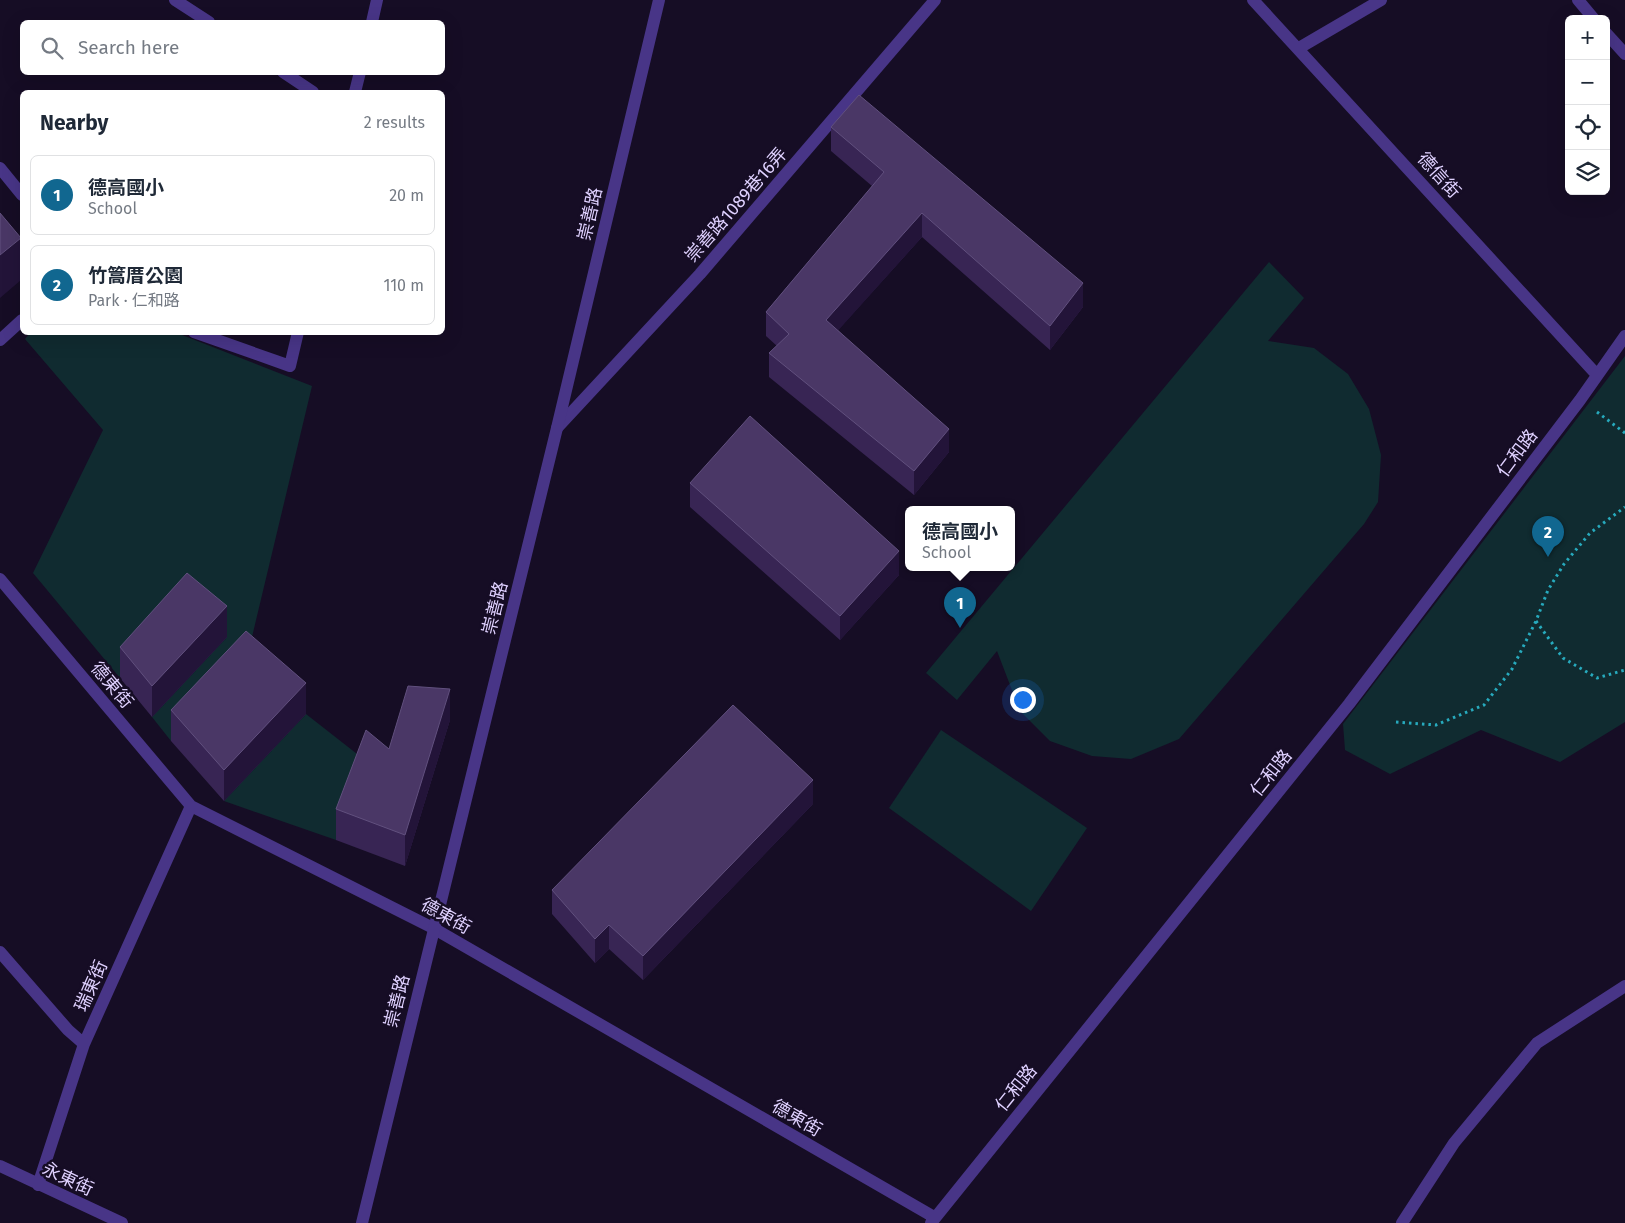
<!DOCTYPE html>
<meta charset="utf-8">
<style>
body{margin:0;font-family:"Fira Sans","Noto Sans TC",sans-serif;background:#f6f6f7;color:#1f2937}
.controls{position:absolute;right:15px;top:15px;display:grid;overflow:hidden;border-radius:8px;box-shadow:0 5px 20px #0002}
.controls button{width:45px;height:45px;display:grid;place-items:center;padding:0;border:0;border-bottom:1px solid #e0e1e3;background:#fff;color:#1f2937;font:25px sans-serif}
.you{position:absolute;left:1022px;top:699px;width:18px;height:18px;margin:-12px;border:4px solid #fff;border-radius:50%;background:#1a73e8;box-shadow:0 0 0 8px #1a73e833}
.badge{display:grid;place-items:center;width:32px;height:32px;border-radius:50%;background:#116790;color:#fff;font-size:16px;font-weight:700}
.pin{position:absolute;translate:-50% -41px;filter:drop-shadow(0 1px 2px #0008)}
.pin::after{content:'';position:absolute;top:26px;width:18px;height:15px;background:inherit;clip-path:polygon(0 0,100% 0,50% 100%)}
.popup{position:absolute;left:905px;top:506px;width:110px;height:65px;box-sizing:border-box;display:grid;place-content:center;border-radius:8px;background:#fff;filter:drop-shadow(0 1px 4px #0005);font-size:16px;white-space:nowrap;color:#747a83}
.popup b{font-size:19px;color:#1f2937}
.popup::after{content:'';position:absolute;left:50%;top:100%;margin-left:-10px;border:10px solid transparent;border-top-color:#fff}
.list{margin:0;padding:0;list-style:none}
h2{display:flex;justify-content:space-between;align-items:center;height:65px;margin:0;padding:0 20px;font-size:21px}
h2 small{font-size:16px;font-weight:400;color:#747a83}
.list li{display:grid;grid-template-columns:32px 1fr auto;gap:15px;align-items:center;box-sizing:border-box;height:80px;margin:0 10px 10px;padding:0 10px;border:1px solid #e0e1e3;border-radius:8px}
.list b{display:block;font-size:19px;white-space:nowrap}
.list p{margin:0;font-size:16px;white-space:nowrap;color:#747a83}
.list em{font-size:16px;font-style:normal;color:#747a83}
.icon{flex:none;width:28px;height:28px;fill:none;stroke:currentColor;stroke-width:2;stroke-linecap:round;stroke-linejoin:round}
.map{position:relative;flex:none;width:1625px;height:1223px;overflow:hidden}
.search{position:absolute;background:#fff;box-shadow:0 5px 20px #0002;left:20px;top:20px;width:425px;height:55px;display:flex;align-items:center;gap:12px;box-sizing:border-box;padding:0 18px;border-radius:8px;color:#747a83;font-size:19px}
.panel{position:absolute;background:#fff;box-shadow:0 5px 20px #0002;left:20px;top:90px;width:425px;height:245px;border-radius:8px}
.map>svg:first-child{display:block}
.green{fill:#102b30}
.lines{fill:none;stroke-linecap:round;stroke-linejoin:round}
.path{stroke:#27aabd;stroke-width:3;stroke-dasharray:2.5 4;stroke-linecap:butt}
.service{stroke:#483587;stroke-width:12}
.minor{stroke:#483587;stroke-width:12}
.tertiary{stroke:#483587;stroke-width:12}
.wall{fill:#382554}
.shaded-wall{fill:#231439}
.building{fill:#4a3766;stroke:#61507e}
.labels{text-anchor:middle;stroke-width:5;stroke-linejoin:round;paint-order:stroke}
.street-label{font-size:18px;fill:#dfd1ff;stroke:#160d25}
</style>
<div class="map">
<svg width="1625" height="1223" viewBox="0 0 1625 1223">
<rect width="100%" height="100%" fill="#160d25"/>
<path class="green" d="M1269 262 1304 298 1268 341 1314 348 1348 374 1369 409 1381 455 1378 502 1364 524 1179 739 1131 759 1092 756 1050 741 1020 711 997 651 957 700 926 673Z
M31 332 177 333 312 386 246 662 171 741 152 717 227 637 120 678 33 573 103 430 25 339Z
M1625 356V722L1560 762 1481 730 1390 774 1345 750 1343 724Z
M306 714 366 761 336 840 224 801Z
M941 730 1087 828 1031 911 889 808Z"/>
<g class="lines">
<path class="path" d="M1597 412 1625 433
M1536 621 1563 658 1597 678 1625 670
M1396 722 1436 725 1484 705 1512 669 1536 621 1548 590 1564 564 1590 533 1625 507"/>
<path class="service" d="M1578 0 1594 19
M1606 33 1625 54
M557 428 700 274 935 0
M1402 1223 1454 1143 1537 1043 1625 986"/>
<path class="minor" d="M175 0 209 22
M1253 0 1597 375
M372 22 377 0
M1299 48 1381 0
M283 72 313 92
M355 92 360 72
M0 168 22 195
M194 332 290 366 298 332
M0 340 22 320
M0 579 191 806 433 928 934 1217
M0 952 68 1030 84 1044
M0 1166 122 1223
M38 1185 84 1044 191 806
M931 1223 1349 704 1580 400 1625 336"/>
<path class="tertiary" d="M362 1223 557 428 659 0"/>
</g>
<path class="wall" d="M831 127 1083 307 1050 350 922 237 838 330 949 452 914 495 769 377V353L777 346 766 336V312L872 186 831 151Z
M690 483 899 575 840 640 690 507Z
M227 637 152 717 120 678V647Z
M171 710 306 714 224 801 171 741Z
M450 720 405 866 336 840V809L389 749Z
M813 804 643 980 609 949 595 963 552 914V890Z"/>
<path class="shaded-wall" d="M922 213V237L826 344V320Z
M21 238V280L0 298V255Z
M1083 283V307L1050 350V326Z
M949 429V452L914 495V471Z
M899 551V575L840 640V616Z
M227 606V637L152 717V686Z
M306 683V714L224 801V770Z
M450 689V720L405 866V835Z
M813 780V804L643 980V956Z
M609 925V949L595 963V939Z"/>
<path class="building" d="M859 95 1083 283 1050 326 922 213 826 320 949 429 914 471 769 353 789 334 766 312 884 172 831 127Z
M0 213 21 238 0 255Z
M750 416 899 551 840 616 690 483Z
M187 573 227 606 152 686 120 647Z
M246 631 306 683 224 770 171 710Z
M408 686 450 689 405 835 336 809 366 730 389 749Z
M733 705 813 780 643 956 609 925 595 939 552 890Z"/>
<g class="labels">
<g class="street-label">
<text transform="translate(1439 175) rotate(48)" y="6">德信街</text>
<text transform="translate(736 205) rotate(-49)" y="6">崇善路1089巷16弄</text>
<text transform="translate(590 214) rotate(-77)" y="6">崇善路</text>
<text transform="translate(1517 453) rotate(-53)" y="6">仁和路</text>
<text transform="translate(495 608) rotate(-76)" y="6">崇善路</text>
<text transform="translate(112 685) rotate(50)" y="6">德東街</text>
<text transform="translate(1271 773) rotate(-51)" y="6">仁和路</text>
<text transform="translate(446 916) rotate(29)" y="6">德東街</text>
<text transform="translate(91 986) rotate(-66)" y="6">瑞東街</text>
<text transform="translate(397 1001) rotate(-76)" y="6">崇善路</text>
<text transform="translate(1016 1088) rotate(-51)" y="6">仁和路</text>
<text transform="translate(797 1118) rotate(30)" y="6">德東街</text>
<text transform="translate(68 1179) rotate(25)" y="6">永東街</text>
</g>
</g>
</svg>
<div class="controls">
<button>+</button>
<button>−</button>
<button><svg class="icon" aria-label="locate" viewBox="0 0 24 24"><circle cx="12" cy="12" r="6"/><path d="M12 2v4M12 18v4M2 12h4M18 12h4"/></svg></button>
<button><svg class="icon" aria-label="layers" viewBox="0 0 24 24"><path d="M12 4l9 5-9 5-9-5zM3 14l9 5 9-5"/></svg></button>
</div>
<div class="you"></div>
<div class="pin badge" style="left:960px;top:628px">1</div>
<div class="popup"><b>德高國小</b>School</div>
<div class="pin badge" style="left:1548px;top:557px">2</div>
<div class="search"><svg class="icon" aria-label="search" viewBox="0 0 24 24"><circle cx="10" cy="10" r="6"/><path d="M15 15l6 6"/></svg>Search here</div>
<section class="panel">
<h2>Nearby<small>2 results</small></h2>
<ul class="list">
<li><span class="badge">1</span><div><b>德高國小</b><p>School</p></div><em>20 m</em></li>
<li><span class="badge">2</span><div><b>竹篙厝公園</b><p>Park · 仁和路</p></div><em>110 m</em></li>
</ul>
</section>
</div>
